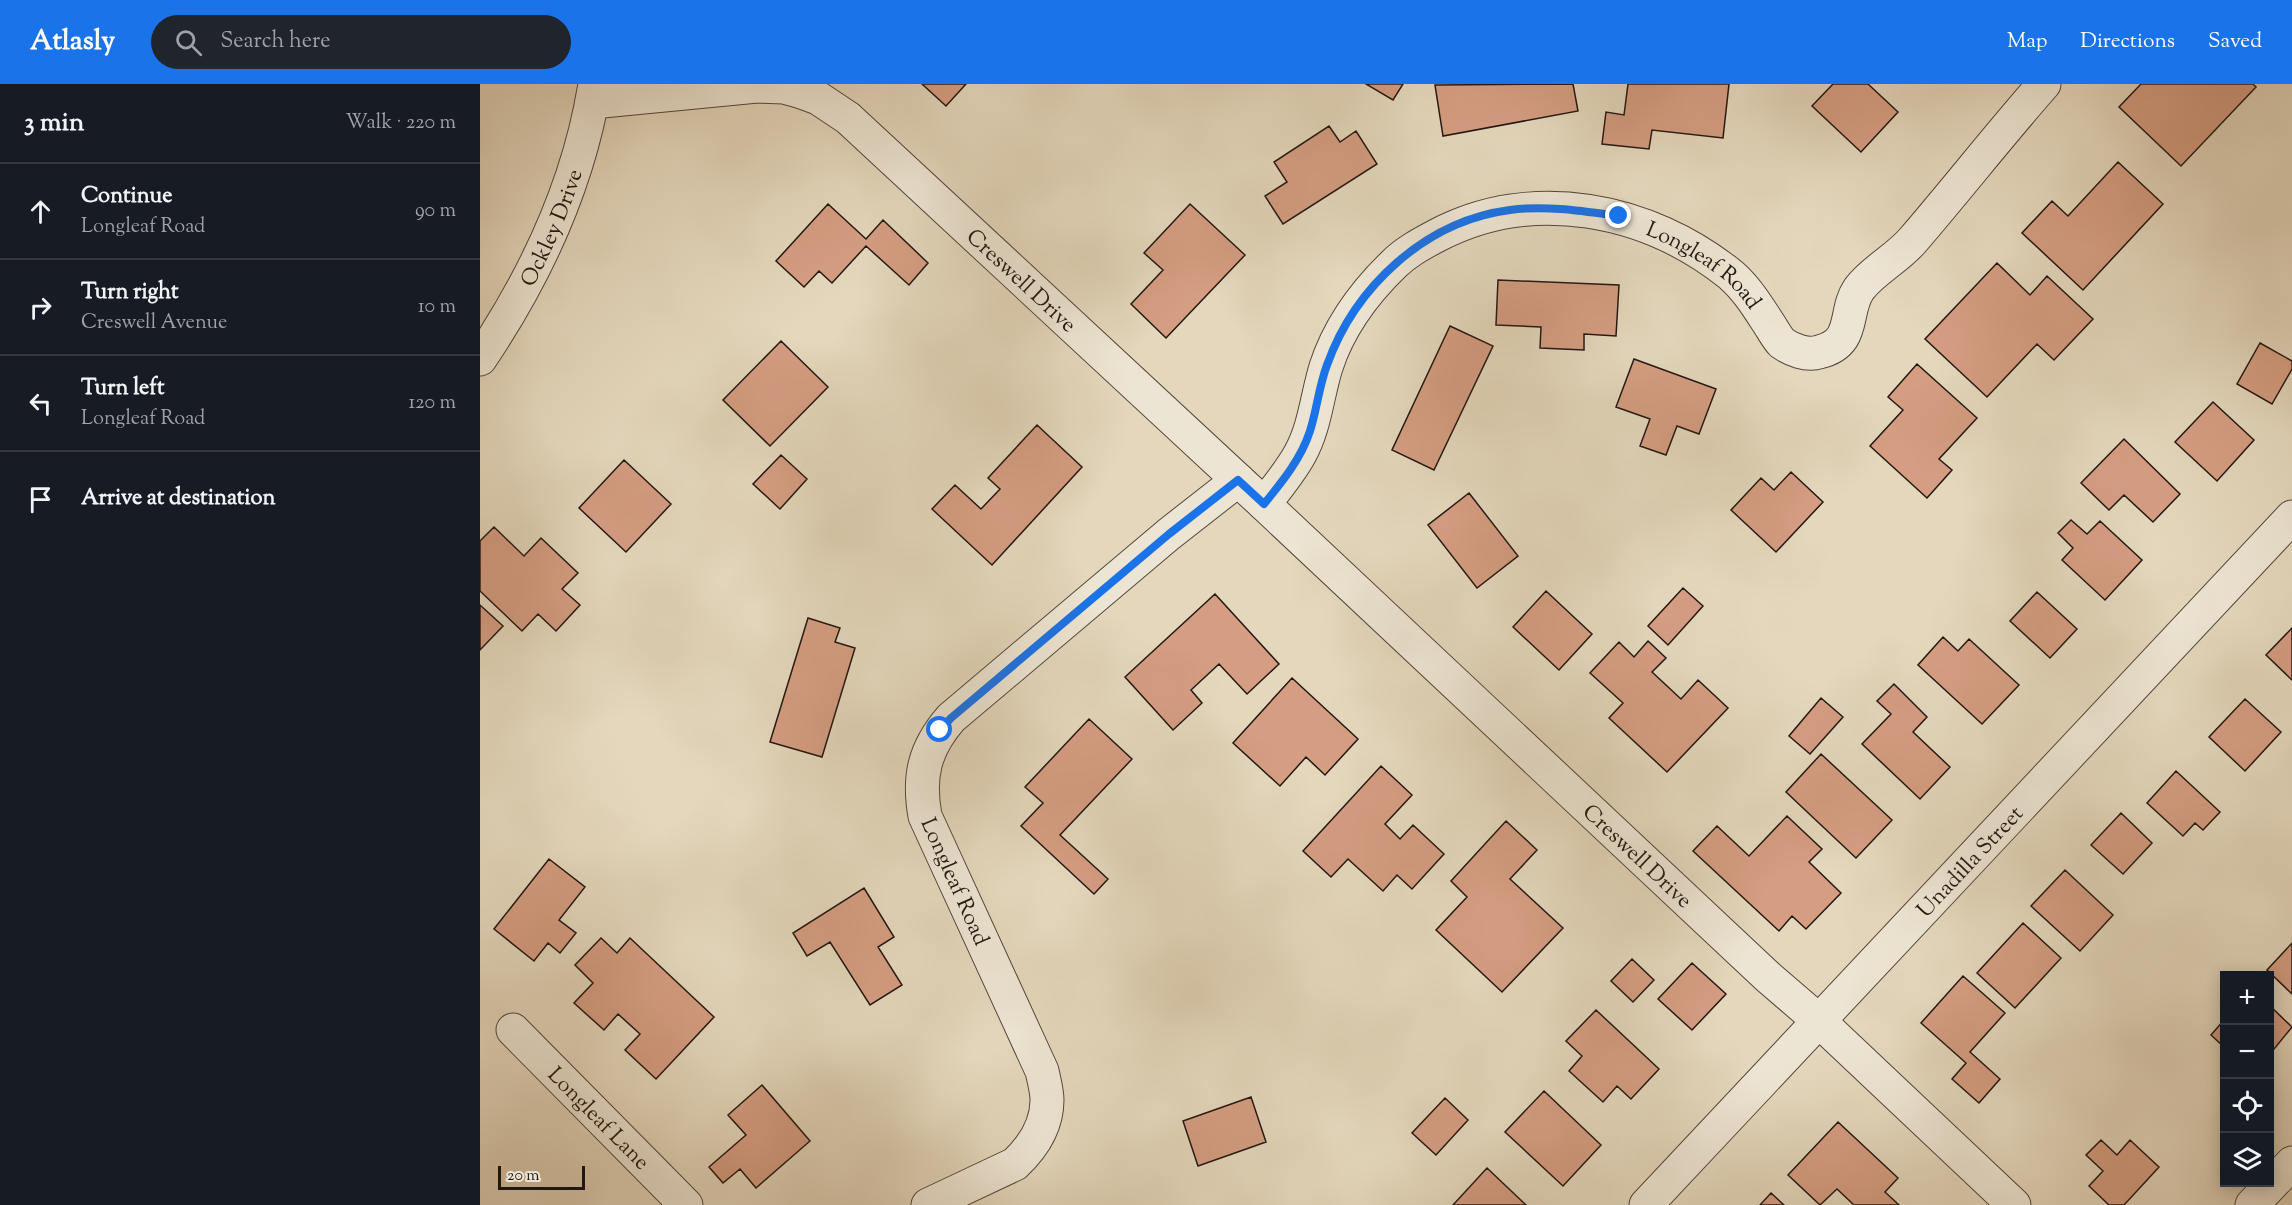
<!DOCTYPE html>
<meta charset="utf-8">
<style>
body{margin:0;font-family:"Sorts Mill Goudy",serif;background:#20242c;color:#f1f3f6}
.controls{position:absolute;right:18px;bottom:18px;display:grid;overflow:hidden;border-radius:0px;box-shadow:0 3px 15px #0003}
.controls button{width:54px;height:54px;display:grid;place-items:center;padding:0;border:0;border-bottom:2px solid #363941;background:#171b24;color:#f1f3f6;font:30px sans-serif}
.scale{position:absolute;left:18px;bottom:15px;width:87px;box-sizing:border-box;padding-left:6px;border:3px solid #231712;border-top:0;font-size:16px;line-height:21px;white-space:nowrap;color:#231712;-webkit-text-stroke:4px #ede5d3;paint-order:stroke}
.stop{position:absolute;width:18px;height:18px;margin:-14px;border:4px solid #1a73e8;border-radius:50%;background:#fff}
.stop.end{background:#1a73e8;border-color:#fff;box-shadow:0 2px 6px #0008}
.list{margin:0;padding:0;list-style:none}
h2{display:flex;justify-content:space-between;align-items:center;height:78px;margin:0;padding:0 24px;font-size:26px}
h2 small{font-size:20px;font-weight:400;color:#9ea1a6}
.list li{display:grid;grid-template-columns:39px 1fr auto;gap:18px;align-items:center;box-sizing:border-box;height:96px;padding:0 24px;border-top:2px solid #363941}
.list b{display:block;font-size:22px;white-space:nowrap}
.list p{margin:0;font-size:20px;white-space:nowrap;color:#9ea1a6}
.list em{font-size:20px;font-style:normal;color:#9ea1a6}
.icon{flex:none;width:33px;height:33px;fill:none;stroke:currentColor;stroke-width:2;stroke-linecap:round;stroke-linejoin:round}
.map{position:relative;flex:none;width:1812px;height:1121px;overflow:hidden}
header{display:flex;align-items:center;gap:36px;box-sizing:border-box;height:84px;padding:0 30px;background:#1a73e8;color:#fff}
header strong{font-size:28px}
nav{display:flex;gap:33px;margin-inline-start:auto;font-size:21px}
.search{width:420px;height:54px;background:#20242c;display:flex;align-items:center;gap:15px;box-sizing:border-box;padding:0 21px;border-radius:33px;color:#9ea1a6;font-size:22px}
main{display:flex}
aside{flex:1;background:#171b24}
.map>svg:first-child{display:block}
.building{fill:#d59d82;stroke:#231712;stroke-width:1.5}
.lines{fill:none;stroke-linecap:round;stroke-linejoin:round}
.minor-casing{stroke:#53473c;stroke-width:35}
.minor{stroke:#ede5d3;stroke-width:33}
.route{stroke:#1a73e8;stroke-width:8}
.labels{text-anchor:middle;stroke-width:4.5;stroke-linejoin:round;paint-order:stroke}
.street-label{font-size:22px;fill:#231712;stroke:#ede5d3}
</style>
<header>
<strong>Atlasly</strong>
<div class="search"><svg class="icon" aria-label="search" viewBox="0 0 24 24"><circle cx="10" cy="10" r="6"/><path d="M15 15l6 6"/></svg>Search here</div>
<nav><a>Map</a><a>Directions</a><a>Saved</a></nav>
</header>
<main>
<aside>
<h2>3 min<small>Walk · 220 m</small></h2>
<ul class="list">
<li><svg class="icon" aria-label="ahead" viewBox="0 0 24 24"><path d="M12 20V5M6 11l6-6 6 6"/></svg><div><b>Continue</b><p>Longleaf Road</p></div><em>90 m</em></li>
<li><svg class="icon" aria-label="right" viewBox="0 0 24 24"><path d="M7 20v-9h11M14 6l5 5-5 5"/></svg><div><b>Turn right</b><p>Creswell Avenue</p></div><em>10 m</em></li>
<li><svg class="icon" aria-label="left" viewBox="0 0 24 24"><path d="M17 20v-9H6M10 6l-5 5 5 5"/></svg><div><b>Turn left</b><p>Longleaf Road</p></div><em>120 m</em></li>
<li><svg class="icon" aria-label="arrive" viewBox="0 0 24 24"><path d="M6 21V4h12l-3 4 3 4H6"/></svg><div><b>Arrive at destination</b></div></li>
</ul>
</aside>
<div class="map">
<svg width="1812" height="1121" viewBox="0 0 1812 1121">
<rect width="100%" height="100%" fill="#e4d7bc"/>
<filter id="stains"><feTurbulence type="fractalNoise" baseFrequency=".00333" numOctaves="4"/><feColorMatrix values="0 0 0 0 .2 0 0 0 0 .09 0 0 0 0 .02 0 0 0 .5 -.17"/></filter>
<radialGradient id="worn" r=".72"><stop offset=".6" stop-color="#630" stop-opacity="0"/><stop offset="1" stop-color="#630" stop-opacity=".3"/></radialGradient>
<path class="building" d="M442 0H486L466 22Z
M886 0H923L913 16Z
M1093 0 1098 27 963 52 955 1Z
M1148 0H1249L1243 54 1172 46 1169 65 1122 60 1126 28 1144 31Z
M1353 0H1388L1418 28 1381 68 1332 22Z
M1661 0H1773L1776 3 1701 82 1639 23Z
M849 42 860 58 876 47 897 80 803 140 785 112 807 98 794 78Z
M1638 78 1683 120 1603 206 1542 149 1572 117 1588 132Z
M348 120 386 155 403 136 448 179 429 201 386 162 352 199 339 187 324 203 296 177Z
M710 120 765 171 686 254 651 220 683 186 664 169Z
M1517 179 1550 211 1567 192 1613 235 1574 276 1557 260 1507 313 1445 255Z
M1018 196 1139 201 1136 252 1104 250V266L1060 264 1061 243 1016 241Z
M970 242 1013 262 954 386 912 366Z
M301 257 348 303 290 362 243 316Z
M1780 259 1812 277V285L1792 320 1757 300Z
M1154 275 1236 305 1219 350 1197 342 1186 371 1160 362 1170 335 1136 323Z
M1437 280 1497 334 1459 375 1472 386 1447 414 1390 362 1423 326 1408 313Z
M1733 318 1774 356 1737 397 1695 358Z
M557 341 602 383 512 481 452 425 475 401 501 425 520 405 508 394Z
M1644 355 1700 410 1673 438 1644 411 1629 426 1601 399Z
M301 371 327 395 300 425 273 400Z
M144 376 191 420 146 468 99 424Z
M1311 388 1343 418 1296 468 1251 426 1281 394 1294 406Z
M989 409 1038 472 997 504 948 441Z
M1591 436 1607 450 1620 437 1662 476 1625 516 1582 476 1593 464 1578 449Z
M14 443 44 472 61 454 98 489 82 505 100 521 76 547 58 530 42 547 0 507V457Z
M1203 504 1223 522 1188 561 1168 542Z
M1066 507 1112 550 1079 586 1033 543Z
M1557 508 1597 545 1570 574 1530 537Z
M735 510 799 580 767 610 739 580 711 606 722 619 693 646 645 593Z
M0 521 23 542 0 566Z
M328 534 360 544 355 558 375 564 342 673 290 658Z
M1812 544V596L1786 571Z
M1463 553 1478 567 1489 555 1539 601 1502 640 1438 581Z
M1168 557 1186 574 1172 588 1201 615 1218 596 1248 624 1187 688 1129 634 1143 619 1110 589 1139 558 1154 573Z
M812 594 878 655 845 691 826 673 800 702 753 659Z
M1414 600 1447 633 1433 648 1470 683 1440 715 1382 660 1411 630 1397 617Z
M1341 614 1363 633 1330 670 1309 652Z
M1765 615 1801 648 1765 687 1729 653Z
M609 635 652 675 580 751 628 795 614 810 541 742 563 719 545 703Z
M1341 670 1412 736 1376 774 1306 708Z
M901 682 932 711 905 740 920 755 933 741 964 770 932 805 917 791 903 807 868 775 851 793 823 767Z
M1696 687 1740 728 1723 746 1715 739 1703 752 1667 719Z
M1641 729 1672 759 1643 790 1611 761Z
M1307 732 1342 765 1329 778 1361 809 1326 845 1312 832 1299 847 1213 767 1237 742 1269 772Z
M1026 737 1057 766 1030 795 1083 844 1022 908 956 846 987 813 971 797Z
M69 775 105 803 79 836 96 849 80 869 68 859 54 877 14 845Z
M1585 786 1633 831 1600 867 1551 822Z
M384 804 414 853 398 863 422 901 390 921 350 858 327 872 313 849Z
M1543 839 1581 874 1535 924 1497 889Z
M121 854 137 869 150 854 234 933 176 995 145 966 160 950 138 930 124 946 94 919 113 899 95 881Z
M1812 859V910L1787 886Z
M1152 875 1174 896 1153 918 1131 897Z
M1212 879 1246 910 1212 946 1178 915Z
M1483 892 1525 929 1490 968 1520 995 1499 1019 1472 995 1486 979 1441 939Z
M1790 922 1812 943 1790 970Z
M1116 926 1179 985 1151 1015 1137 1002 1123 1018 1089 987 1102 972 1086 957Z
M1744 936V963L1731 951Z
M282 1001 330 1057 276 1104 260 1085 243 1099 229 1083 266 1051 248 1031Z
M1064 1007 1121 1061 1083 1102 1025 1048Z
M771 1013 786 1058 718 1082 703 1037Z
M965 1014 988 1036 956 1071 932 1049Z
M1358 1038 1418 1094 1405 1108 1419 1121H1374L1357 1105 1340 1121 1308 1091Z
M1621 1056 1637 1071 1650 1056 1679 1083 1644 1121H1629L1609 1102 1623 1087 1606 1071Z
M1007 1084 1046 1121H973Z
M1291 1109 1304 1121H1280Z"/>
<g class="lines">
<g class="minor-casing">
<g id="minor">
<path id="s1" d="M319 7 338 14 368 34 784 420 1288 893 1338 936 1534 1121"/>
<path d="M112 18 277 2 304 3 319 7 326 0"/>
<path id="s2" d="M0 275C56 192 99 100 115 0"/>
<path id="s3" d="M784 420C797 404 810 388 820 370 835 343 837 312 846 283 859 243 884 209 914 180 926 168 941 160 956 152 1052 101 1168 124 1251 191 1267 205 1278 223 1289 240 1293 246 1297 254 1302 259 1312 266 1327 272 1339 268 1377 259 1363 228 1379 205 1393 186 1417 175 1433 156 1477 105 1519 51 1564 0"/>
<path id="s4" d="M33 946 206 1121"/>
<path d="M448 1121 535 1080C553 1063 567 1041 567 1016 567 1007 564 996 562 987L445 732C438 693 444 665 471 634L689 450 758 396"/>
<path id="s5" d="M1166 1121 1812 433"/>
<path d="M1772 1121 1812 1079"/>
</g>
</g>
<use href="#minor" class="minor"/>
</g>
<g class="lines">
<path class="route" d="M460 646 471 634 689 450 758 396 784 420C802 398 821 375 830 347 837 325 839 302 847 281 875 203 945 137 1030 126 1066 121 1103 127 1139 132"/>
</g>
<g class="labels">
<g class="street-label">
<text dy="8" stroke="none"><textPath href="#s2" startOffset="150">Ockley Drive</textPath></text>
<text dy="8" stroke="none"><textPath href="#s3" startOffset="615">Longleaf Road</textPath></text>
<text dy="8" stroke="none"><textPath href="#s1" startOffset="294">Creswell Drive</textPath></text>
<text dy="8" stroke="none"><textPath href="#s1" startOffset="1137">Creswell Drive</textPath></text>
<text dy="8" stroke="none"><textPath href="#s5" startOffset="472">Unadilla Street</textPath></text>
<text transform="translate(476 797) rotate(66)" y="8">Longleaf Road</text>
<text dy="8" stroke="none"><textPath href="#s4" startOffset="123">Longleaf Lane</textPath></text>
</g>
</g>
<rect width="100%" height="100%" filter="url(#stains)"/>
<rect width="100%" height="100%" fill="url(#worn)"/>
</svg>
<div class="controls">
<button>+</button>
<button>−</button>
<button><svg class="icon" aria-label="locate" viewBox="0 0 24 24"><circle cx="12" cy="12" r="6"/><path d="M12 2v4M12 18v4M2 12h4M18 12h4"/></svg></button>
<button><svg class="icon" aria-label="layers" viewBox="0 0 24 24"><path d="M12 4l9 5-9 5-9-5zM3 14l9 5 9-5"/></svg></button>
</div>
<div class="scale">20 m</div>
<div class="stop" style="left:460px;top:646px"></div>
<div class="stop end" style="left:1139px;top:132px"></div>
</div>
</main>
